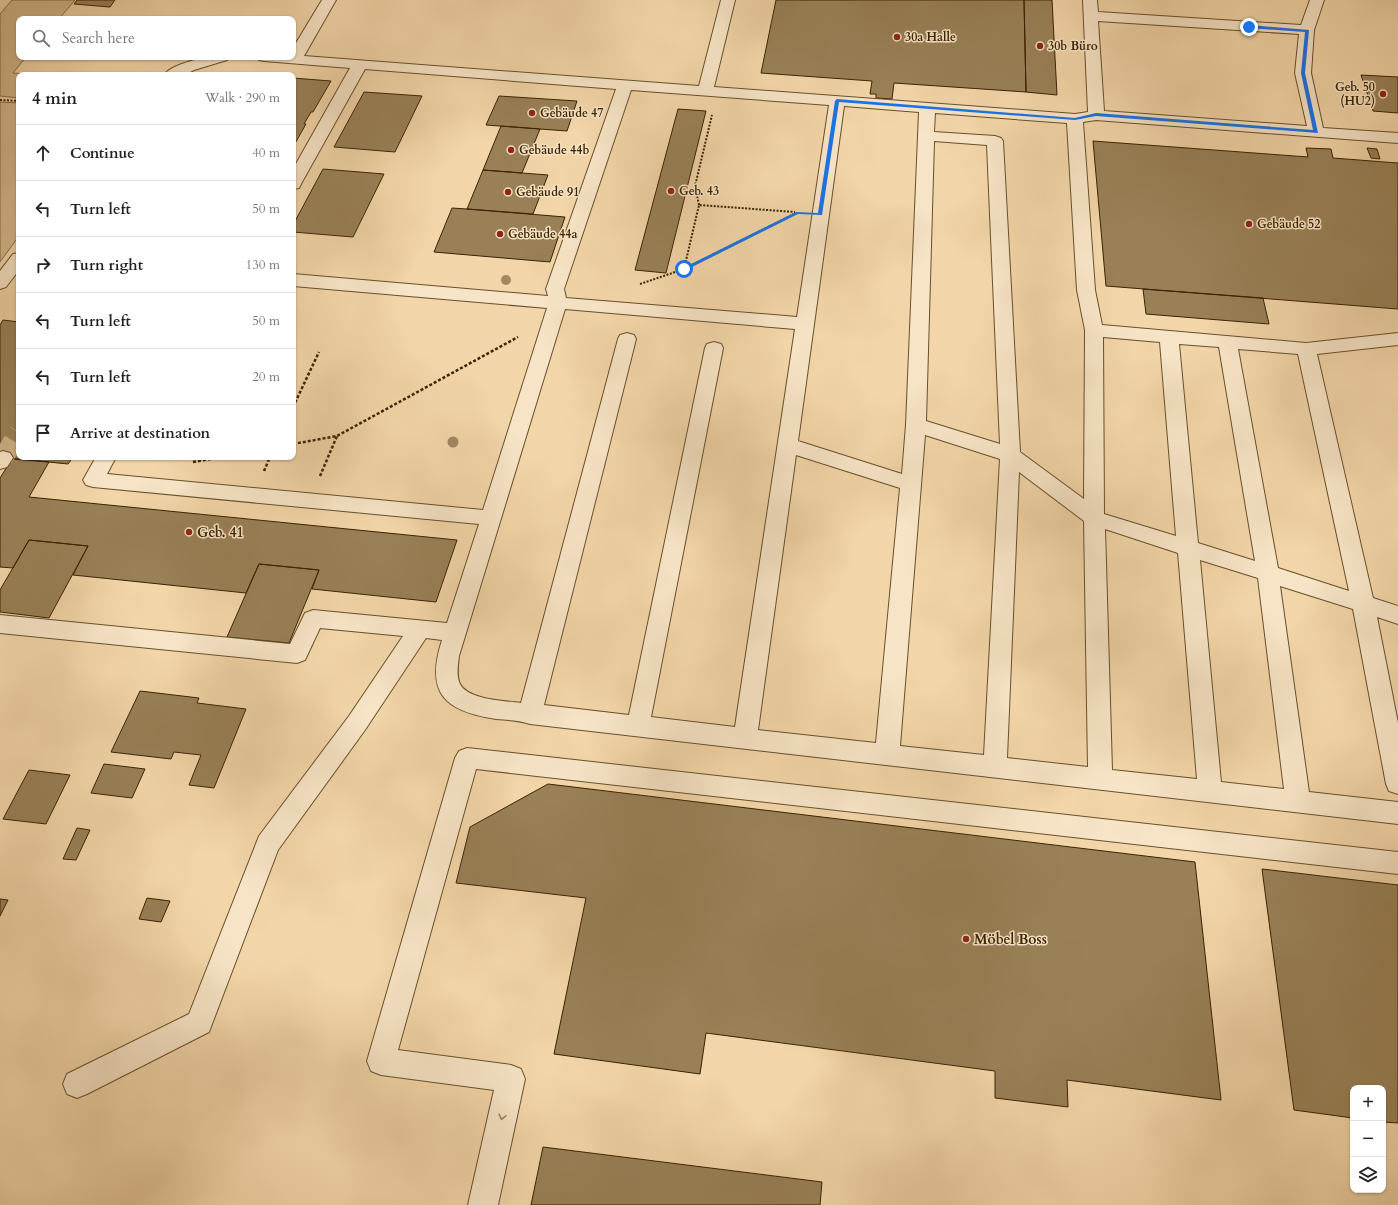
<!DOCTYPE html>
<meta charset="utf-8">
<style>
body{margin:0;font-family:Cardo,serif;background:#f6f6f6;color:#222}
.controls{position:absolute;right:12px;bottom:12px;display:grid;overflow:hidden;border-radius:8px;box-shadow:0 1px 3px #0004}
.controls button{width:36px;height:36px;display:grid;place-items:center;padding:0;border:0;border-bottom:1px solid #e0e0e0;background:#fff;color:#222;font:20px sans-serif}
.stop{position:absolute;width:12px;height:12px;margin:-9px;border:3px solid #1a73e8;border-radius:50%;background:#fff}
.stop.end{background:#1a73e8;border-color:#fff;box-shadow:0 1px 4px #0008}
.list{margin:0;padding:0;list-style:none}
h2{display:flex;justify-content:space-between;align-items:center;height:52px;margin:0;padding:0 16px;font-size:17px}
h2 small{font-size:13px;font-weight:400;color:#767676}
.list li{display:grid;grid-template-columns:26px 1fr auto;gap:12px;align-items:center;box-sizing:border-box;height:56px;padding:0 16px;border-top:1px solid #e0e0e0}
.list b{display:block;font-size:15px;white-space:nowrap}
.list em{font-size:13px;font-style:normal;color:#767676}
.icon{flex:none;width:22px;height:22px;fill:none;stroke:currentColor;stroke-width:2;stroke-linecap:round;stroke-linejoin:round}
.map{position:relative;flex:none;width:1398px;height:1205px;overflow:hidden}
.search{position:absolute;background:#fff;box-shadow:0 1px 3px #0004;left:16px;top:16px;width:280px;height:44px;display:flex;align-items:center;gap:10px;box-sizing:border-box;padding:0 14px;border-radius:8px;color:#767676;font-size:15px}
.panel{position:absolute;background:#fff;box-shadow:0 1px 3px #0004;left:16px;top:72px;width:280px;height:388px;border-radius:8px}
.map>svg:first-child{display:block}
.green{fill:#d3b78b;stroke:#866d46}
.building{fill:#998057;stroke:#392300}
.lines{fill:none;stroke-linecap:round;stroke-linejoin:round}
.minor-tunnel{stroke:#cdb186;stroke-width:20;stroke-dasharray:20 10;stroke-linecap:butt}
.minor-casing{stroke:#67502a;stroke-width:2}
.path-far1{stroke:#392300;stroke-width:2;stroke-dasharray:2 1.5;stroke-linecap:butt}
.path{stroke:#392300;stroke-width:2.5;stroke-dasharray:3 2;stroke-linecap:butt}
.minor{fill:#f7e4c6;fill-rule:evenodd}
.tree{fill:#a2875f}
.oneway{stroke:#988463}
.route{fill:#1a73e8}
.poi-dot{fill:#8f2418;stroke:#f7e4c6;stroke-width:1.5}
.labels{text-anchor:middle;stroke-width:3;stroke-linejoin:round;paint-order:stroke}
.far-poi-label{font-size:12px;font-weight:bold;fill:#392300;stroke:#f7e4c6;text-anchor:start}
.poi-label{font-size:14px;font-weight:bold;fill:#392300;stroke:#f7e4c6;text-anchor:start}
</style>
<div class="map">
<svg width="1398" height="1205" viewBox="0 0 1398 1205">
<rect width="100%" height="100%" fill="#f2d5a8"/>
<filter id="stains"><feTurbulence type="fractalNoise" baseFrequency=".005" numOctaves="4"/><feColorMatrix values="0 0 0 0 .2 0 0 0 0 .09 0 0 0 0 .02 0 0 0 .5 -.17"/></filter>
<radialGradient id="worn" r=".72"><stop offset=".6" stop-color="#630" stop-opacity="0"/><stop offset="1" stop-color="#630" stop-opacity=".3"/></radialGradient>
<path class="green" d="M12 0H75L59 19H19V57H26L13 73 36 75H19V98L0 96V14Z
M0 102 19 103V236L0 262Z"/>
<path class="building" d="M77 0H115L110 7 74 4Z
M776 0H1024L1026 92 894 83 892 99 876 98V94H870L872 81 761 73Z
M1024 0H1052L1057 95 1026 92Z
M219 73 251 75H218Z
M1361 75 1398 77V113L1373 111Z
M293 78 331 81 313 112H311L304 124H306L293 147Z
M364 92 422 96 395 152 334 147Z
M499 96 577 101 567 131 486 125Z
M678 109 706 111 666 273 635 270Z
M501 126 540 129 522 173 483 170Z
M1093 141 1308 157 1306 148 1331 149 1333 158 1398 163V309L1106 286Z
M1367 148 1377 149 1380 159 1371 158Z
M323 169 384 174 353 237 293 232V225Z
M483 170 548 175 533 214 467 209Z
M452 208 467 209 565 217 550 262 434 252Z
M1143 289 1263 298 1269 324 1146 314Z
M3 320 19 322V457H73L68 464 0 457V325Z
M12 459 49 462 29 497 457 540 436 602 312 589 319 570 259 564 246 593 73 575 88 546 29 540 13 568 0 567V478Z
M29 540 88 546 49 618 0 612V590Z
M259 564 319 570 289 643 227 637Z
M140 691 199 698 197 703 246 709 214 788 189 785 201 755 174 752 171 759 111 752Z
M104 764 145 769 132 798 91 793Z
M29 770 70 775 46 824 3 819Z
M548 784 1195 862 1221 1100 1067 1080 1068 1107 995 1098V1071L706 1033 700 1074 554 1054 586 898 456 883 470 827Z
M77 828 90 830 76 860 63 859Z
M1262 869 1398 885V1123L1383 1122V1088H1353V1118L1294 1110Z
M147 898 170 901 161 922 139 919Z
M0 899 8 900 0 916Z
M543 1147 822 1182 820 1205H531Z"/>
<g class="lines">
<path class="minor-tunnel" d="M3 458 19 432"/>
<g class="minor-casing">
<path id="minor" d="M322 0H336L304 56 699 86 721 0H735L714 87 1075 114 1088 112 1083 0H1097L1098 12 1301 25 1310 0H1324L1314 30 1311 73 1323 128 1398 133V143L1096 120 1083 122 1095 290 1102 325 1306 343 1398 333V345L1317 354 1373 598 1398 606V624L1377 617 1398 723V794L1389 791 1386 784 1353 609 1280 586 1309 792 1398 802V824L530 724C519 720 507 720 496 719 444 711 425 693 442 640L426 638 365 730 278 850 209 1032 87 1094 77 1098 67 1094 63 1084 67 1074 189 1014 259 836 349 716 403 636 320 628 305 660 297 663 0 633V615L290 644 305 613 313 610 447 623 479 524 93 487 86 485 83 480 96 457H116L107 474 483 510 547 308 293 286V274L548 296 546 289 616 89 365 69 301 184 299 188 293 189V169L350 68 264 61 259 60 257 57H293V48ZM1098 21 1299 34 1295 73 1307 126 1104 111ZM631 90 829 105 797 317 566 298 564 289ZM844 106 919 112 906 425 902 474 798 441ZM935 113 1067 123 1077 290 1085 330 1084 499 1020 452 1003 141 1001 138 995 136 934 132ZM934 141 987 145 1000 444 926 421ZM565 309 795 329 735 727 651 717 723 348 721 344 714 342 707 344 705 348 629 715 544 705 636 339 634 335 627 333 620 335 618 339 521 703C506 701 468 700 460 684 456 676 458 665 459 656ZM1103 337 1160 342 1176 536 1104 514ZM1179 344 1219 347 1255 561 1198 543ZM1238 349 1298 354 1349 591 1278 568ZM925 435 1000 459 984 755 900 746ZM796 455 900 488 876 743 758 730ZM1019 472 1084 521 1088 767 1007 758ZM1105 529 1178 553 1197 779 1112 770ZM1200 560 1258 578 1284 789 1221 782Z
M206 57H229L227 60 194 70 184 75H164C171 65 195 60 206 57Z
M19 253V270L6 287 0 289V271L13 254Z
M3 451 10 453 13 458 7 467 0 469V452Z
M467 748 1398 852V874L476 769 398 1050 511 1065 521 1069 525 1079 498 1205H468L494 1090 381 1075 371 1071 367 1061 455 758 459 751Z"/>
</g>
<path class="path-far1" d="M0 100 19 101
M699 205 695 186 712 115
M684 269 699 205 795 212
M640 284 684 269 794 214"/>
<path class="path" d="M293 407 319 352
M293 444 337 436 518 337
M193 462 222 457
M264 471 270 457
M320 476 337 436"/>
<use href="#minor" class="minor"/>
</g>
<g class="tree">
<circle cx="506" cy="280" r="5"/>
<circle cx="453" cy="442" r="5.5"/>
</g>
<defs><path id="oneway-chevron" d="M-2-3.5L2.5 0L-2 3.5" fill="none" stroke-width="1.6" stroke-linecap="round" stroke-linejoin="round"/></defs>
<use class="oneway" href="#oneway-chevron" transform="translate(502 1117) rotate(103)"/>
<path class="route" d="M1249 25 1309 30 1305 73 1318 133 1096 116 1075 120 839 102 822 215 798 214 686 270 681 269 796 212 818 213 835 101 837 99 1075 118 1096 113 1313 130 1301 73 1305 32 1248 28Z"/>
<g class="poi-dot">
<circle cx="897" cy="37" r="4"/>
<circle cx="1040" cy="46" r="4"/>
<circle cx="1383" cy="94" r="4"/>
<circle cx="532" cy="113" r="4"/>
<circle cx="511" cy="150" r="4"/>
<circle cx="671" cy="191" r="4"/>
<circle cx="508" cy="192" r="4"/>
<circle cx="1249" cy="224" r="4"/>
<circle cx="500" cy="234" r="4"/>
<circle cx="189" cy="532" r="4"/>
<circle cx="966" cy="939" r="4"/>
</g>
<g class="labels">
<g class="far-poi-label">
<text x="905" y="41">30a Halle</text>
<text x="1048" y="50">30b Büro</text>
<text x="1375" y="91" text-anchor="end">Geb. 50<tspan x="1375" dy="14">(HU2)</tspan></text>
<text x="540" y="117">Gebäude 47</text>
<text x="519" y="154">Gebäude 44b</text>
<text x="679" y="195">Geb. 43</text>
<text x="516" y="196">Gebäude 91</text>
<text x="1257" y="228">Gebäude 52</text>
<text x="508" y="238">Gebäude 44a</text>
</g>
<g class="poi-label">
<text x="197" y="537">Geb. 41</text>
<text x="974" y="944">Möbel Boss</text>
</g>
</g>
<rect width="100%" height="100%" filter="url(#stains)"/>
<rect width="100%" height="100%" fill="url(#worn)"/>
</svg>
<div class="controls">
<button>+</button>
<button>−</button>
<button><svg class="icon" aria-label="layers" viewBox="0 0 24 24"><path d="M12 4l9 5-9 5-9-5zM3 14l9 5 9-5"/></svg></button>
</div>
<div class="stop" style="left:684px;top:269px"></div>
<div class="stop end" style="left:1249px;top:27px"></div>
<div class="search"><svg class="icon" aria-label="search" viewBox="0 0 24 24"><circle cx="10" cy="10" r="6"/><path d="M15 15l6 6"/></svg>Search here</div>
<section class="panel">
<h2>4 min<small>Walk · 290 m</small></h2>
<ul class="list">
<li><svg class="icon" aria-label="ahead" viewBox="0 0 24 24"><path d="M12 20V5M6 11l6-6 6 6"/></svg><div><b>Continue</b></div><em>40 m</em></li>
<li><svg class="icon" aria-label="left" viewBox="0 0 24 24"><path d="M17 20v-9H6M10 6l-5 5 5 5"/></svg><div><b>Turn left</b></div><em>50 m</em></li>
<li><svg class="icon" aria-label="right" viewBox="0 0 24 24"><path d="M7 20v-9h11M14 6l5 5-5 5"/></svg><div><b>Turn right</b></div><em>130 m</em></li>
<li><svg class="icon" aria-label="left" viewBox="0 0 24 24"><path d="M17 20v-9H6M10 6l-5 5 5 5"/></svg><div><b>Turn left</b></div><em>50 m</em></li>
<li><svg class="icon" aria-label="left" viewBox="0 0 24 24"><path d="M17 20v-9H6M10 6l-5 5 5 5"/></svg><div><b>Turn left</b></div><em>20 m</em></li>
<li><svg class="icon" aria-label="arrive" viewBox="0 0 24 24"><path d="M6 21V4h12l-3 4 3 4H6"/></svg><div><b>Arrive at destination</b></div></li>
</ul>
</section>
</div>
